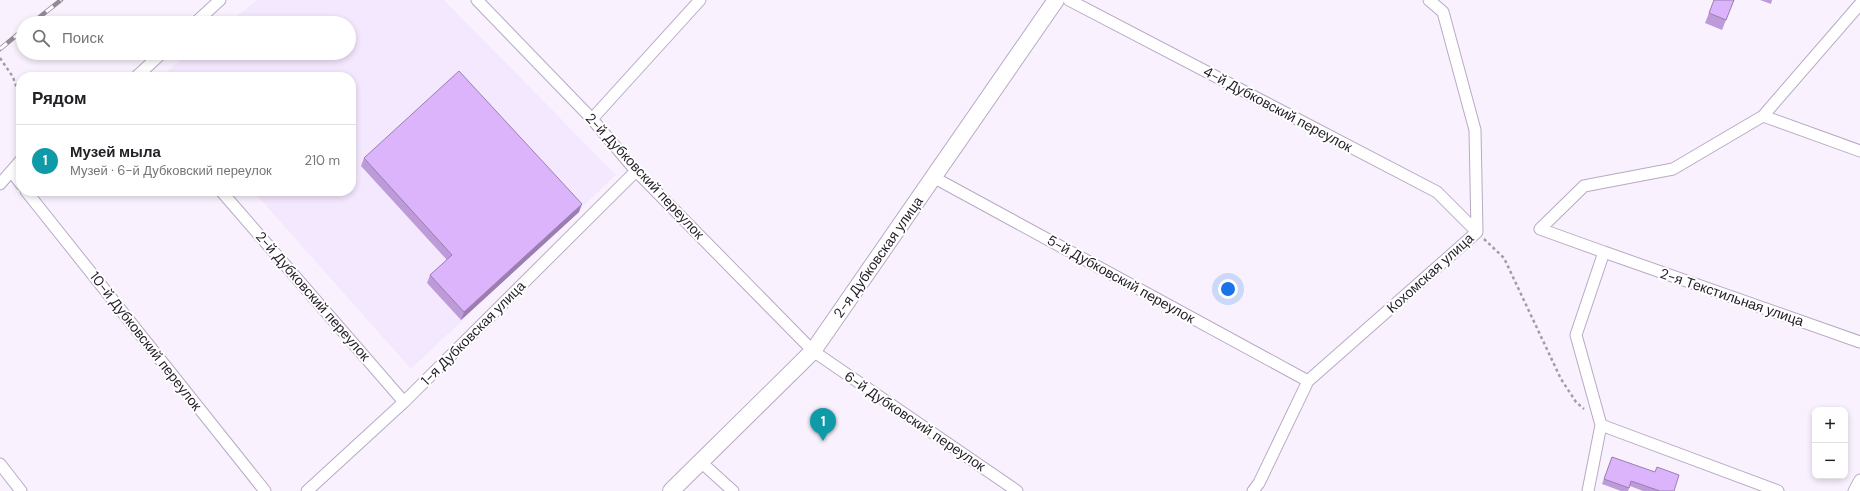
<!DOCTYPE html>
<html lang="ru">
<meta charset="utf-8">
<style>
body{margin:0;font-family:"DM Sans",sans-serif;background:#f2f2f2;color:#202124}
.controls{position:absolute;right:12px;bottom:12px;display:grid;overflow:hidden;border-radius:8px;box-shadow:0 2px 6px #0003}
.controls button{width:36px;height:36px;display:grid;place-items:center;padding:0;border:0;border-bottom:1px solid #e0e0e0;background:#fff;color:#202124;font:20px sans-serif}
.you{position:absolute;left:1228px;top:289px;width:14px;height:14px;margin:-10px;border:3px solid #fff;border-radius:50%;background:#1a73e8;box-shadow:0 0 0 6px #1a73e833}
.badge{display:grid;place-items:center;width:26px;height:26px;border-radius:50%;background:#5e5f2c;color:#fff;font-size:13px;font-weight:700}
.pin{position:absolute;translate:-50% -33px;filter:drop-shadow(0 1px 2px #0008)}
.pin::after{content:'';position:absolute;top:21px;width:14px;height:12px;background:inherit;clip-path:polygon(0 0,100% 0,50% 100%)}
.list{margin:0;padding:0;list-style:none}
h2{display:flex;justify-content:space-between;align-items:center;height:52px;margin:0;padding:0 16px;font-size:17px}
h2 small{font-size:13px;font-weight:400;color:#757577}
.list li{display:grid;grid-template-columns:26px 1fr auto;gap:12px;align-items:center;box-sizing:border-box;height:72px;padding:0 16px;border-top:1px solid #e0e0e0}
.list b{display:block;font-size:15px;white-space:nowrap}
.list p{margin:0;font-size:13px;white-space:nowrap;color:#757577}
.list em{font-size:13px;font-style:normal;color:#757577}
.icon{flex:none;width:22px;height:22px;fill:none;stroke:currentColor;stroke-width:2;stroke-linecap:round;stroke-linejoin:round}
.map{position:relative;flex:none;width:1860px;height:491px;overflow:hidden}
.search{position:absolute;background:#fff;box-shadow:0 2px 6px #0003;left:16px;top:16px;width:340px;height:44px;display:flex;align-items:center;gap:10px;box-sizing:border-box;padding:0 14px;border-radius:22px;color:#757577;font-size:15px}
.panel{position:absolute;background:#fff;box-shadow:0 2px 6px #0003;left:16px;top:72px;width:340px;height:124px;border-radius:16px}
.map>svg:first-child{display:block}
.built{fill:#f4e8fe}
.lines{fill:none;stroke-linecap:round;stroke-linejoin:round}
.street-casing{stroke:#b9a9c5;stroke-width:13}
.secondary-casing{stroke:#b9a9c5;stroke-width:18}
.path{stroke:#a39ca8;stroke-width:2.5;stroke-dasharray:3 3;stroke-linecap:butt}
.street{stroke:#fff;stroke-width:11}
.secondary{stroke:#fff;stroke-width:16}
.rail-casing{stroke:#928b97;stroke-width:4.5}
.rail{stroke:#fff;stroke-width:3;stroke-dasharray:9;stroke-linecap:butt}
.wall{fill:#bd9bd8}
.shaded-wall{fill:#9a7eb0}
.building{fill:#dcb4fb;stroke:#9a7eb0}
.labels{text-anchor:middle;stroke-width:4;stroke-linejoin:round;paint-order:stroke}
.street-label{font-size:14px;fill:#221c27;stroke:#fff}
</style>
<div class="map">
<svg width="1860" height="491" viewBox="0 0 1860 491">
<rect width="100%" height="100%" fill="#f9f2fe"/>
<path class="built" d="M257 0H444L616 175 411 369 253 191H351V77H160L190 53H349V23H228Z"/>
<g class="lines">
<g class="street-casing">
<path id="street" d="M477 0 592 119 636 171 813 351 1017 491
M1069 0 1437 192 1477 232
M195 23 220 0
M136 77 162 53
M1763 116 1860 151
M592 119 700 0
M12 172 21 184
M933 177 1308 381
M0 184 21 160
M26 191 265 491
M221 191 404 402
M1604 252 1860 342
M1601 425 1778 491
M702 463 733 491
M0 464 21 491
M307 491 404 402 636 171
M1253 491 1259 483 1308 381 1477 232 1475 130 1443 12 1429 0
M1588 491 1601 425 1576 335 1604 252 1540 229 1584 186 1673 169 1763 116 1860 4
M1854 491 1860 480"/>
</g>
<g class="secondary-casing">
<path id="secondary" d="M671 491 813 351 1056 0"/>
</g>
<path class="path" d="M0 58 13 77 21 101
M1484 239 1504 258 1561 379 1576 402 1584 409"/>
<use href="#street" class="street"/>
<use href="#secondary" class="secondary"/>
<g class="rail-casing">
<path id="rail" d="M32 23 61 0
M0 49 23 30"/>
</g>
<use href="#rail" class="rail"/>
</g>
<path class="wall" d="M1734 0 1722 30 1705 23 1709 13Z
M1760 0H1772L1771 4Z
M364 158 579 212 461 320 427 283 430 275 447 260 361 166Z
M1612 457 1674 491H1643L1630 486 1628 491H1621L1602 484Z"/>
<path class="shaded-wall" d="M582 204 579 212 461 320 464 312Z"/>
<path class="building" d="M1714 0H1734L1726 20 1709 13Z
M459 71 582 204 464 312 430 275 452 255 364 158Z
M1612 457 1655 472 1657 467 1679 475 1674 491H1660L1631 481 1629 488 1604 479Z"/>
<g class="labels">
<g class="street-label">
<text transform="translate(1278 109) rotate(28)" y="5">4-й Дубковский переулок</text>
<text transform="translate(645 176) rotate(47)" y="5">2-й Дубковский переулок</text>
<text transform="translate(878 257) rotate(-55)" y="5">2-я Дубковская улица</text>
<text transform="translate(1430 273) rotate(-42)" y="5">Кохомская улица</text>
<text transform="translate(1121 279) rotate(29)" y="5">5-й Дубковский переулок</text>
<text transform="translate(313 296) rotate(49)" y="5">2-й Дубковский переулок</text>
<text transform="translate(1732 297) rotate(19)" y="5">2-я Текстильная улица</text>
<text transform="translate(473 333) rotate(-45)" y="5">1-я Дубковская улица</text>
<text transform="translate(146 341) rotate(52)" y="5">10-й Дубковский переулок</text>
<text transform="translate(915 421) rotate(34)" y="5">6-й Дубковский переулок</text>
</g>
</g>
</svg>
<div class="controls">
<button>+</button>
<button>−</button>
</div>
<div class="you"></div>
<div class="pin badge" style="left:823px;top:441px;background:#0f9aa8">1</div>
<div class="search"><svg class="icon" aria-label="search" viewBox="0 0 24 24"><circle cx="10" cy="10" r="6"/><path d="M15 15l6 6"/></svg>Поиск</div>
<section class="panel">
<h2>Рядом<small></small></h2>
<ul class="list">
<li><span class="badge" style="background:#0f9aa8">1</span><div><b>Музей мыла</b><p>Музей · 6-й Дубковский переулок</p></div><em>210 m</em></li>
</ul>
</section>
</div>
